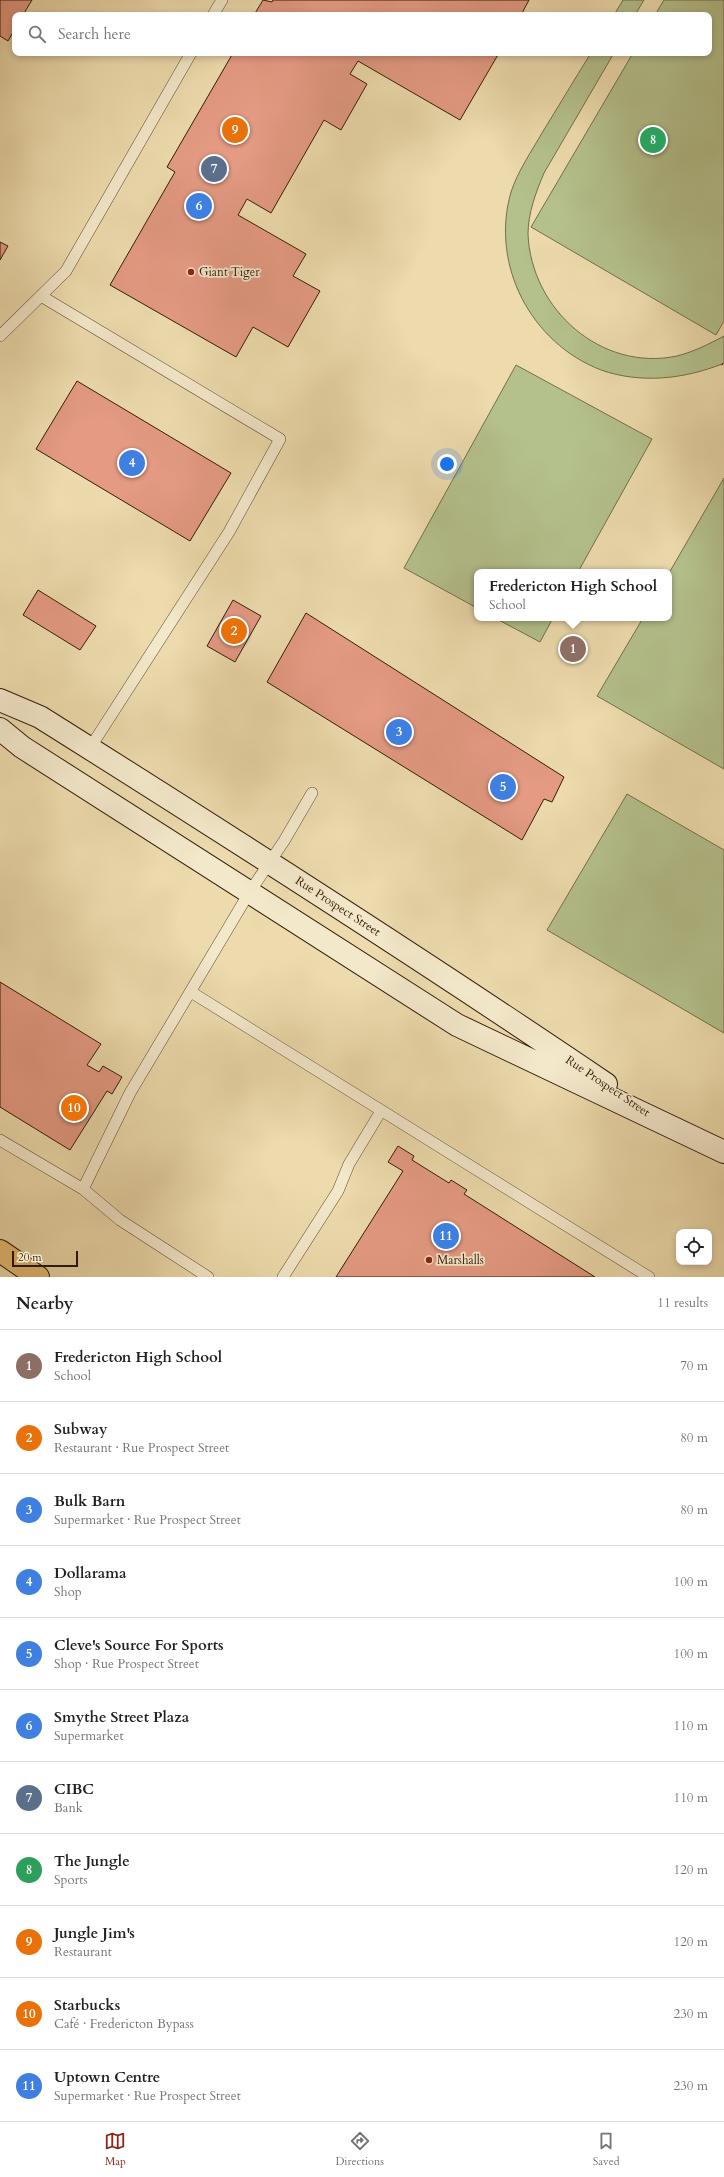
<!DOCTYPE html>
<meta charset="utf-8">
<style>
body{margin:0;font-family:Cardo,serif;background:#f2f2f2;color:#202124}
.controls{position:absolute;right:12px;bottom:12px;display:grid;overflow:hidden;border-radius:8px;box-shadow:0 2px 6px #0003}
.controls button{width:36px;height:36px;display:grid;place-items:center;padding:0;border:0;border-bottom:1px solid #e0e0e0;background:#fff;color:#202124;font:20px sans-serif}
.scale{position:absolute;left:12px;bottom:10px;width:66px;box-sizing:border-box;padding-left:4px;border:2px solid #341b09;border-top:0;font-size:11px;line-height:14px;white-space:nowrap;color:#341b09;-webkit-text-stroke:3px #f3e8ca;paint-order:stroke}
.you{position:absolute;left:447px;top:464px;width:14px;height:14px;margin:-10px;border:3px solid #fff;border-radius:50%;background:#1a73e8;box-shadow:0 0 0 6px #1a73e833}
.badge{display:grid;place-items:center;width:26px;height:26px;border-radius:50%;background:#8f2418;color:#fff;font-size:13px;font-weight:700}
.pin{position:absolute;translate:-50% -50%;border:2px solid #fff;box-shadow:0 1px 4px #0006}
.popup{position:absolute;left:474px;top:569px;width:198px;height:52px;box-sizing:border-box;display:grid;place-content:center;border-radius:8px;background:#fff;filter:drop-shadow(0 1px 3px #0005);font-size:13px;white-space:nowrap;color:#757577}
.popup b{font-size:15px;color:#202124}
.popup::after{content:'';position:absolute;left:50%;top:100%;margin-left:-8px;border:8px solid transparent;border-top-color:#fff}
.list{margin:0;padding:0;list-style:none}
h2{display:flex;justify-content:space-between;align-items:center;height:52px;margin:0;padding:0 16px;font-size:17px}
h2 small{font-size:13px;font-weight:400;color:#757577}
.list li{display:grid;grid-template-columns:26px 1fr auto;gap:12px;align-items:center;box-sizing:border-box;height:72px;padding:0 16px;border-top:1px solid #e0e0e0}
.list b{display:block;font-size:15px;white-space:nowrap}
.list p{margin:0;font-size:13px;white-space:nowrap;color:#757577}
.list em{font-size:13px;font-style:normal;color:#757577}
.icon{flex:none;width:22px;height:22px;fill:none;stroke:currentColor;stroke-width:2;stroke-linecap:round;stroke-linejoin:round}
.map{position:relative;flex:none;width:724px;height:1277px;overflow:hidden}
.search{position:absolute;background:#fff;box-shadow:0 2px 6px #0003;left:12px;right:12px;top:12px;height:44px;display:flex;align-items:center;gap:10px;box-sizing:border-box;padding:0 14px;border-radius:8px;color:#757577;font-size:15px}
.sheet{height:844px;background:#fff}
nav{display:flex;justify-content:space-around;align-items:center;box-sizing:border-box;height:56px;border-top:1px solid #e0e0e0;background:#fff;font-size:11px;color:#757577}
nav a{display:grid;justify-items:center;gap:2px}
nav .on{color:#8f2418}
.map>svg:first-child{display:block}
.pitch{fill:#b4c18d;stroke:#746e4b}
.building{fill:#e49a83;stroke:#341b09}
.lines{fill:none;stroke-linecap:round;stroke-linejoin:round}
.lane-casing{stroke:#624b32;stroke-width:12}
.secondary-casing{stroke:#341b09;stroke-width:24}
.highway-casing{stroke:#341b09;stroke-width:24}
.path{stroke:#341b09;stroke-width:2.5;stroke-dasharray:1 2;stroke-linecap:butt}
.lane{stroke:#f3e8ca;stroke-width:11}
.secondary{stroke:#f3e8ca;stroke-width:22}
.highway{stroke:#e6be76;stroke-width:22}
.poi-dot{fill:#8f2418;stroke:#f3e8ca;stroke-width:1.5}
.labels{text-anchor:middle;stroke-width:3.5;stroke-linejoin:round;paint-order:stroke}
.poi-label{font-size:12px;fill:#341b09;stroke:#f3e8ca;text-anchor:start}
.street-label{font-size:12px;fill:#341b09;stroke:#f3e8ca}
</style>
<div class="map">
<svg width="724" height="1277" viewBox="0 0 724 1277">
<rect width="100%" height="100%" fill="#eddbad"/>
<filter id="stains"><feTurbulence type="fractalNoise" baseFrequency=".005" numOctaves="4"/><feColorMatrix values="0 0 0 0 .2 0 0 0 0 .09 0 0 0 0 .02 0 0 0 .5 -.17"/></filter>
<radialGradient id="worn" r=".72"><stop offset=".6" stop-color="#630" stop-opacity="0"/><stop offset="1" stop-color="#630" stop-opacity=".3"/></radialGradient>
<path class="pitch" d="M623 0H644L635 15H614Z
M664 0H724V321L716 335 531 227 633 53H709V15H655Z
M591 53H614L544 173C536 192 528 213 528 234 531 309 601 372 677 356 693 352 709 344 724 336V363L722 364C684 379 641 384 601 370 531 343 490 265 511 192 518 171 531 152 542 133 558 107 574 80 591 53Z
M516 365 652 439 578 572H477V608L404 568Z
M724 478V769L597 696 643 618H669V573Z
M495 618H553L540 642Z
M627 794 724 850V1033L547 930Z"/>
<path class="building" d="M0 0H32L23 15H15V29L8 41 0 36Z
M263 0 272 2 273 0H529L521 15H254Z
M233 53H499L460 120 358 61 350 74 367 84 341 130 324 120 271 213 247 199 238 215 306 254 293 276 320 291 288 347 253 327 236 357 110 285 175 172 167 167Z
M0 242 8 246 0 260Z
M77 381 231 473 190 541 36 449Z
M38 590 96 626 80 650 23 615Z
M233 600 261 616 235 662 207 646Z
M306 613 564 777 552 802 544 799 522 840 267 682Z
M0 982 101 1044 87 1065 99 1072 103 1066 122 1077 112 1094 107 1091 70 1150 0 1107Z
M398 1146 414 1156 412 1160 449 1183 451 1180 467 1190 464 1194 595 1277H336L403 1171 388 1162Z"/>
<g class="lines">
<g class="lane-casing">
<path id="lane" d="M213 15 222 0
M41 296 280 439 229 532 90 748
M0 336 66 271 191 53
M191 992 649 1277
M0 1140 83 1189 120 1220 208 1277
M83 1189 130 1093 249 893 284 841 312 793
M283 1277 338 1191 349 1164 381 1111"/>
</g>
<g class="secondary-casing">
<path id="secondary" d="M0 700 40 717C231 837 420 958 606 1084
M0 729 22 747 457 1025 724 1152"/>
</g>
<g class="highway-casing">
<path id="highway" d="M0 1251 38 1277"/>
</g>
<path class="path" d="M722 364 724 366"/>
<use href="#lane" class="lane"/>
<use href="#secondary" class="secondary"/>
<use href="#highway" class="highway"/>
</g>
<g class="poi-dot">
<circle cx="191" cy="272" r="4"/>
<circle cx="429" cy="1260" r="4"/>
</g>
<g class="labels">
<g class="poi-label">
<text x="199" y="276">Giant Tiger</text>
<text x="437" y="1264">Marshalls</text>
</g>
<g class="street-label">
<text transform="translate(338 906) rotate(33)" y="4">Rue Prospect Street</text>
<text transform="translate(608 1086) rotate(34)" y="4">Rue Prospect Street</text>
</g>
</g>
<rect width="100%" height="100%" filter="url(#stains)"/>
<rect width="100%" height="100%" fill="url(#worn)"/>
</svg>
<div class="controls">
<button><svg class="icon" aria-label="locate" viewBox="0 0 24 24"><circle cx="12" cy="12" r="6"/><path d="M12 2v4M12 18v4M2 12h4M18 12h4"/></svg></button>
</div>
<div class="scale">20 m</div>
<div class="you"></div>
<div class="pin badge" style="left:573px;top:649px;background:#8d6e63">1</div>
<div class="popup"><b>Fredericton High School</b>School</div>
<div class="pin badge" style="left:234px;top:631px;background:#e8710a">2</div>
<div class="pin badge" style="left:399px;top:732px;background:#3f7fe0">3</div>
<div class="pin badge" style="left:132px;top:463px;background:#3f7fe0">4</div>
<div class="pin badge" style="left:503px;top:787px;background:#3f7fe0">5</div>
<div class="pin badge" style="left:199px;top:206px;background:#3f7fe0">6</div>
<div class="pin badge" style="left:214px;top:169px;background:#5c6f8a">7</div>
<div class="pin badge" style="left:653px;top:140px;background:#2e9e5b">8</div>
<div class="pin badge" style="left:235px;top:130px;background:#e8710a">9</div>
<div class="pin badge" style="left:74px;top:1108px;background:#e8710a">10</div>
<div class="pin badge" style="left:446px;top:1236px;background:#3f7fe0">11</div>
<div class="search"><svg class="icon" aria-label="search" viewBox="0 0 24 24"><circle cx="10" cy="10" r="6"/><path d="M15 15l6 6"/></svg>Search here</div>
</div>
<section class="sheet">
<h2>Nearby<small>11 results</small></h2>
<ul class="list">
<li><span class="badge" style="background:#8d6e63">1</span><div><b>Fredericton High School</b><p>School</p></div><em>70 m</em></li>
<li><span class="badge" style="background:#e8710a">2</span><div><b>Subway</b><p>Restaurant · Rue Prospect Street</p></div><em>80 m</em></li>
<li><span class="badge" style="background:#3f7fe0">3</span><div><b>Bulk Barn</b><p>Supermarket · Rue Prospect Street</p></div><em>80 m</em></li>
<li><span class="badge" style="background:#3f7fe0">4</span><div><b>Dollarama</b><p>Shop</p></div><em>100 m</em></li>
<li><span class="badge" style="background:#3f7fe0">5</span><div><b>Cleve's Source For Sports</b><p>Shop · Rue Prospect Street</p></div><em>100 m</em></li>
<li><span class="badge" style="background:#3f7fe0">6</span><div><b>Smythe Street Plaza</b><p>Supermarket</p></div><em>110 m</em></li>
<li><span class="badge" style="background:#5c6f8a">7</span><div><b>CIBC</b><p>Bank</p></div><em>110 m</em></li>
<li><span class="badge" style="background:#2e9e5b">8</span><div><b>The Jungle</b><p>Sports</p></div><em>120 m</em></li>
<li><span class="badge" style="background:#e8710a">9</span><div><b>Jungle Jim's</b><p>Restaurant</p></div><em>120 m</em></li>
<li><span class="badge" style="background:#e8710a">10</span><div><b>Starbucks</b><p>Café · Fredericton Bypass</p></div><em>230 m</em></li>
<li><span class="badge" style="background:#3f7fe0">11</span><div><b>Uptown Centre</b><p>Supermarket · Rue Prospect Street</p></div><em>230 m</em></li>
</ul>
</section>
<nav>
<a class="on"><svg class="icon" aria-label="map" viewBox="0 0 24 24"><path d="M3 6l6-2 6 2 6-2v14l-6 2-6-2-6 2zM9 4v14M15 6v14"/></svg>Map</a>
<a><svg class="icon" aria-label="directions" viewBox="0 0 24 24"><path d="M12 3l9 9-9 9-9-9zM9 14v-3h6M13 9l2 2-2 2"/></svg>Directions</a>
<a><svg class="icon" aria-label="saved" viewBox="0 0 24 24"><path d="M7 4h10v16l-5-4-5 4z"/></svg>Saved</a>
</nav>
